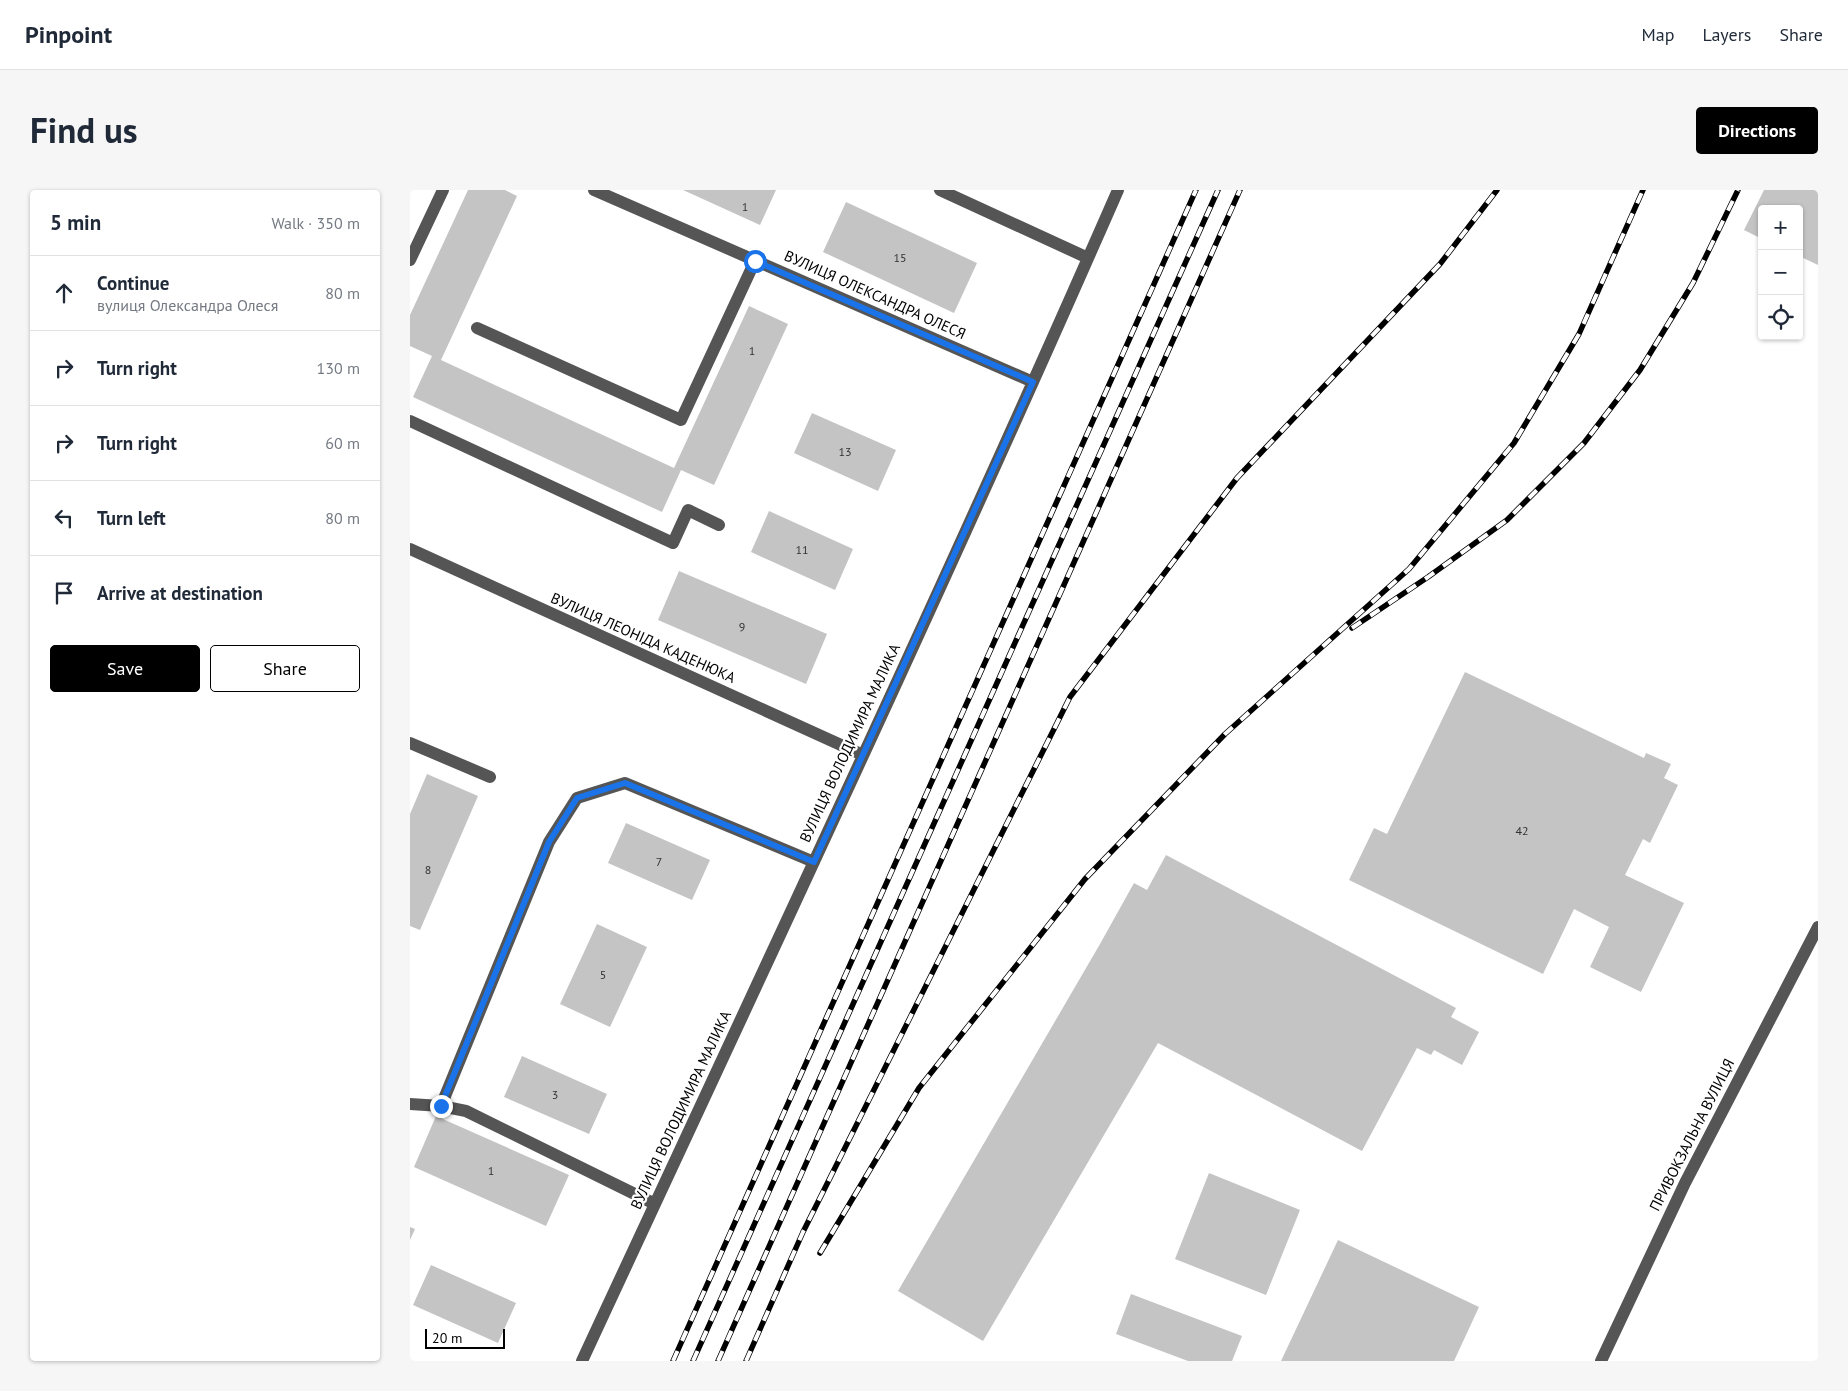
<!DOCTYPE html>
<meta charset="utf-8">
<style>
body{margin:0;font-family:"PT Sans",sans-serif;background:#f6f6f7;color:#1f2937}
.controls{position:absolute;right:15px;top:15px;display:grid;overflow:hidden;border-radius:5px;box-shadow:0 1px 4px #0004}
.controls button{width:45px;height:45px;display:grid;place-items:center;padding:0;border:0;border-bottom:1px solid #e0e1e3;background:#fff;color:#1f2937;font:25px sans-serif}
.scale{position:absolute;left:15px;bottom:12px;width:80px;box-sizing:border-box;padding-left:5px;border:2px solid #000;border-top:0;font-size:14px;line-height:18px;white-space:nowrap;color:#000;-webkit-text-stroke:4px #fff;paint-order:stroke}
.stop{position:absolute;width:15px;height:15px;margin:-11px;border:4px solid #1a73e8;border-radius:50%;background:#fff}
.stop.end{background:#1a73e8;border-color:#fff;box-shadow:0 1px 5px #0008}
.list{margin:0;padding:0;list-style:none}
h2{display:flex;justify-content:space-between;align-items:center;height:65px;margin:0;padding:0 20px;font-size:21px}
h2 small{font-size:16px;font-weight:400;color:#747a83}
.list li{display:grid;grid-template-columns:32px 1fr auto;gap:15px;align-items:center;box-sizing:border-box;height:75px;padding:0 20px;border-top:1px solid #e0e1e3}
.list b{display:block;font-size:19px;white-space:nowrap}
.list p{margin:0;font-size:16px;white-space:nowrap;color:#747a83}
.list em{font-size:16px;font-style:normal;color:#747a83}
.actions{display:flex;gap:10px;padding:15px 20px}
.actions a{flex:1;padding:11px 0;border:1px solid #000;border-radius:5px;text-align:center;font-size:18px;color:#000}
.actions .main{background:#000;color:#fff}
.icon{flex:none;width:28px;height:28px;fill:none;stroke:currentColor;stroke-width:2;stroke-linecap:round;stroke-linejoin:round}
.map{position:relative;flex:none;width:1408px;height:1171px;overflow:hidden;border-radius:5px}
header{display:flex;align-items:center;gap:30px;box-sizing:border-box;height:70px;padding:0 25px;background:#fff;border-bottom:1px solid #e0e1e3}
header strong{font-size:24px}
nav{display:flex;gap:28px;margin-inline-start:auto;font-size:18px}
.intro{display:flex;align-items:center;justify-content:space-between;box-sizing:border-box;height:120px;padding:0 30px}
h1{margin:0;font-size:35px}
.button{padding:12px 22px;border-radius:5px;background:#000;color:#fff;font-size:18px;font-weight:700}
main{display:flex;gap:30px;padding:0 30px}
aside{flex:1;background:#fff;border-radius:5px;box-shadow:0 1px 4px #0004}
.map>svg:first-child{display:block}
.building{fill:#c4c4c4}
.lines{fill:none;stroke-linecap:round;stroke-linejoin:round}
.minor{stroke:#555;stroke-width:12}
.rail-casing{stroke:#000;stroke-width:5.5}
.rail{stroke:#fff;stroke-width:4;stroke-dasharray:11;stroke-linecap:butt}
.route{stroke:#1a73e8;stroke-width:6}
.labels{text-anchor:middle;stroke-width:4.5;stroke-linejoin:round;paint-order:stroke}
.number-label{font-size:12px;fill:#313131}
.street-label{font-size:15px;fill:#000;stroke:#fff}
</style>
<header>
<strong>Pinpoint</strong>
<nav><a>Map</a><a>Layers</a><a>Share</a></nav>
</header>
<div class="intro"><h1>Find us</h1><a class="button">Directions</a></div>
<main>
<aside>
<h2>5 min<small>Walk · 350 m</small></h2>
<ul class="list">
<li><svg class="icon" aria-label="ahead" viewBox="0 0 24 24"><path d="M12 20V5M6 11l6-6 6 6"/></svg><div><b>Continue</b><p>вулиця Олександра Олеся</p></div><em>80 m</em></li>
<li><svg class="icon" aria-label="right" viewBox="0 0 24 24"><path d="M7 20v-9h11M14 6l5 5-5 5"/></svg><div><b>Turn right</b></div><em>130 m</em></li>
<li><svg class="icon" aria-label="right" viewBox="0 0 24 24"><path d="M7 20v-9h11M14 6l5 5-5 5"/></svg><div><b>Turn right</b></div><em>60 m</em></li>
<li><svg class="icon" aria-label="left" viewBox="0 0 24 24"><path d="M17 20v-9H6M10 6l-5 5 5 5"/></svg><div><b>Turn left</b></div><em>80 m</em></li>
<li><svg class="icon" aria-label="arrive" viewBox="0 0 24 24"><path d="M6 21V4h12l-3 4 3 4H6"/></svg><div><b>Arrive at destination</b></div></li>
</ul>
<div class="actions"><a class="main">Save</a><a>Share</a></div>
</aside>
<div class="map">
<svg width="1408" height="1171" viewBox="0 0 1408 1171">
<rect width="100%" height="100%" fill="#fff"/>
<path class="building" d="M58 0H95L107 6 31 170 264 278 339 116 378 134 304 295 271 280 252 322 3 207 22 166 0 156V125Z
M273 0H366L350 35Z
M1354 0H1408V75L1389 66V19H1352V49L1334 40Z
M436 12 567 73 544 123 413 62Z
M402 223 486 260 468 301 384 263Z
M359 321 443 359 425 400 341 362Z
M269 381 417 444 396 494 248 430Z
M1055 482 1234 568 1236 563 1261 574 1254 588 1268 595 1240 653 1233 649 1215 685 1274 713 1231 802 1180 777 1199 737 1164 719 1133 784 939 690 964 638 977 644Z
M17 584 68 606 10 740 0 736V624Z
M216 633 300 670 282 710 198 673Z
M756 665 1046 818 1041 827 1069 842 1052 875 1024 860 1021 865 1007 858 952 961 748 853 573 1151 488 1101 690 754 724 693 737 700Z
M187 734 237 757 200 837 150 814Z
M112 866 197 904 179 944 94 907Z
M26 926 159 985 136 1036 4 977Z
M799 983 890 1020 856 1105 765 1069Z
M0 1037 5 1039 0 1050Z
M928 1050 1069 1117 1044 1171H871Z
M21 1075 106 1113 88 1153 3 1115Z
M721 1104 832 1146 822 1171H778L706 1144Z"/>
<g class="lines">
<path class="minor" d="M184 0 623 192
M530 0 678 68
M0 70 33 0
M67 138 271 230 345 71
M0 231 263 353 278 320 309 335
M0 359 453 565
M0 553 80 587
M0 914 31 916 56 921 245 1014
M31 916 139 652 167 608 215 593 404 672
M172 1171C353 781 536 393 708 0
M1191 1171 1275 993 1408 737"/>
<g class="rail-casing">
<path id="rail" d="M942 438 1018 387 1097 330 1174 253 1230 180 1283 93 1328 0
M410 1063 509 898 675 689 815 544 999 379 1104 253 1169 144 1233 0
M263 1171 786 0
M283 1171 808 0
M308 1171 830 0
M336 1171 393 1042 660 507 827 288 1030 74 1087 0"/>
</g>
<use href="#rail" class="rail"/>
</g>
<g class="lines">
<path class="route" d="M31 916 139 652 167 608 215 593 404 672 623 192 345 71"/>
</g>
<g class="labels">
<g class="number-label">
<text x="335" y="21">1</text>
<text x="490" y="72">15</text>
<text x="342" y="165">1</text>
<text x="435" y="266">13</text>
<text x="392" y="364">11</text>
<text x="332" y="441">9</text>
<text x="1112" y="645">42</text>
<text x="249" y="676">7</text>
<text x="18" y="684">8</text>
<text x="193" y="789">5</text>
<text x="145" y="909">3</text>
<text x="81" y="985">1</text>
</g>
<g class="street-label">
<text transform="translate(465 105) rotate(24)" y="5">ВУЛИЦЯ ОЛЕКСАНДРА ОЛЕСЯ</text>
<text transform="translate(233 448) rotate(24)" y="5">ВУЛИЦЯ ЛЕОНІДА КАДЕНЮКА</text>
<text transform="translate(440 553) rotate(-65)" y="5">ВУЛИЦЯ ВОЛОДИМИРА МАЛИКА</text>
<text transform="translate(271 920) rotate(-65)" y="5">ВУЛИЦЯ ВОЛОДИМИРА МАЛИКА</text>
<text transform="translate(1282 945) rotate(-63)" y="5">ПРИВОКЗАЛЬНА ВУЛИЦЯ</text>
</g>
</g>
</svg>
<div class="controls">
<button>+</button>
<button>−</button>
<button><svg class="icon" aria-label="locate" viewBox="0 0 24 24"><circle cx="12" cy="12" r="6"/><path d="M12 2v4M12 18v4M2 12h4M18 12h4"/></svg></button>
</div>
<div class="scale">20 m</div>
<div class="stop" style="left:345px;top:71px"></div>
<div class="stop end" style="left:31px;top:916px"></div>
</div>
</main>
